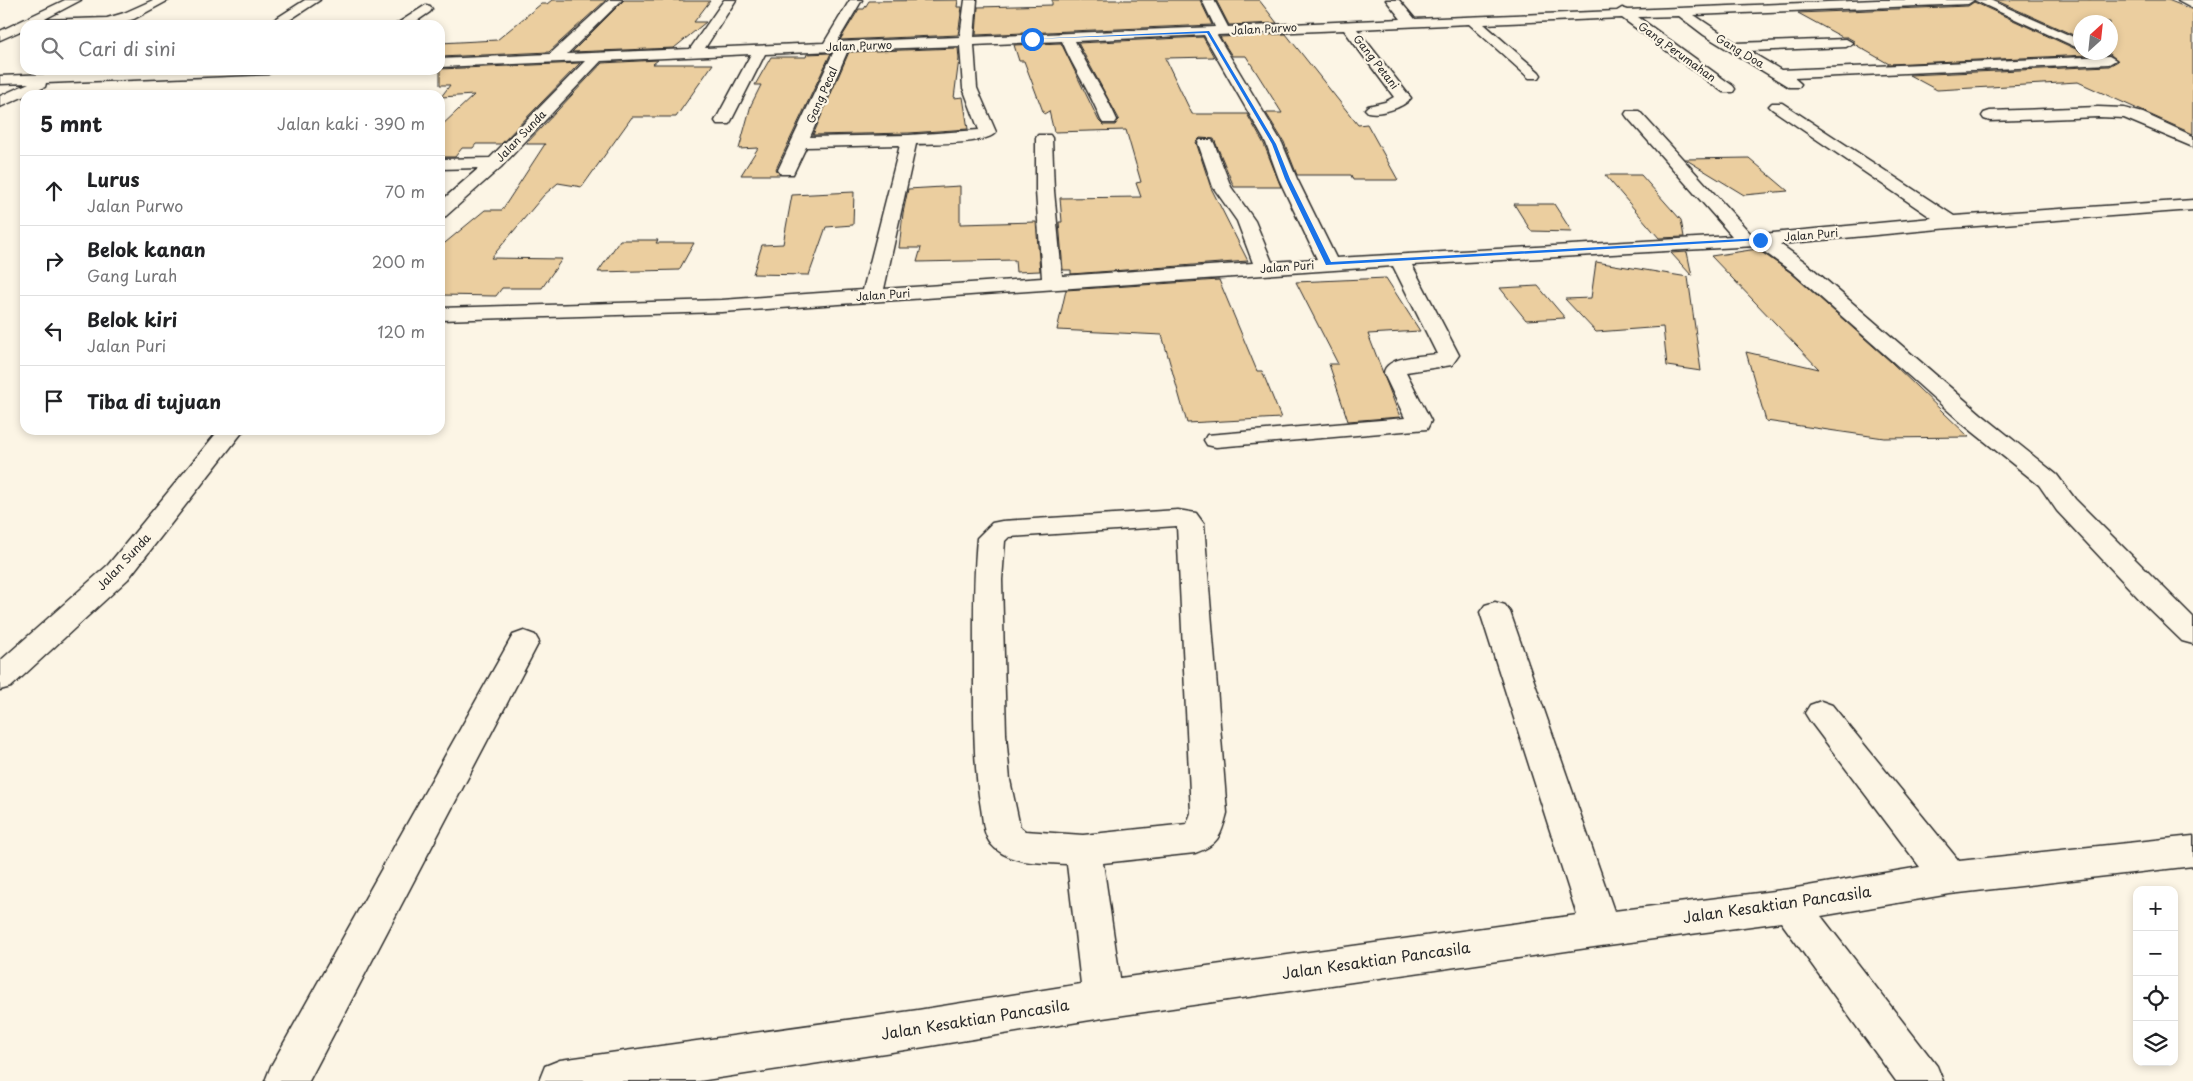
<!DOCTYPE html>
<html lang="id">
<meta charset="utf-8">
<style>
body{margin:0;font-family:"Playpen Sans",sans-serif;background:#f6f6f6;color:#202124}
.controls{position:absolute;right:15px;bottom:15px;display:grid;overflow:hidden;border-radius:10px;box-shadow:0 2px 8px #0003}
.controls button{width:45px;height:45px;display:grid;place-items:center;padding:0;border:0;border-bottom:1px solid #e0e0e0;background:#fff;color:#202124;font:25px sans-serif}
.compass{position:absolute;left:2073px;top:15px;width:45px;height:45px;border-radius:50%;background:#fff;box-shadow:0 2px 8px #0003;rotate:27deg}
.stop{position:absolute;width:15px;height:15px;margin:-11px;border:4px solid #1a73e8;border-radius:50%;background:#fff}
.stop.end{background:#1a73e8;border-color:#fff;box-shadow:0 1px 5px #0008}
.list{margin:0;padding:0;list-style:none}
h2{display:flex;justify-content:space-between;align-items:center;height:65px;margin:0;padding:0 20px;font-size:21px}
h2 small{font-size:16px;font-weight:400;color:#757577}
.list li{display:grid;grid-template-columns:32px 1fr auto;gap:15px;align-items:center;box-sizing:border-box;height:70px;padding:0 20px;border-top:1px solid #e0e0e0}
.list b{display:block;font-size:19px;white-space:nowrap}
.list p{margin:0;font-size:16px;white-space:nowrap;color:#757577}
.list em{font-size:16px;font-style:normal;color:#757577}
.icon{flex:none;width:28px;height:28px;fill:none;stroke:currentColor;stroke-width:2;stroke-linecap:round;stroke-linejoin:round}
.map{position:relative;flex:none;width:2193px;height:1081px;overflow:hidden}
.search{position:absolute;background:#fff;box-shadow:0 2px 8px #0003;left:20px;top:20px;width:425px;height:55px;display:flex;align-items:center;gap:12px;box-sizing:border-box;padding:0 18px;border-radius:15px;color:#757577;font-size:19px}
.panel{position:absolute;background:#fff;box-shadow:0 2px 8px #0003;left:20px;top:90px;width:425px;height:345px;border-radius:15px}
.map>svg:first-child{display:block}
.building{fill:#ebce9f;stroke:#2b2b2b}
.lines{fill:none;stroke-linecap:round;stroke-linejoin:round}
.minor-casing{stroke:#2b2b2b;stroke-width:3}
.highway-casing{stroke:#2b2b2b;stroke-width:3}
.minor{fill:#fcf5e5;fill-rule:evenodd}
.highway{fill:#fcf5e5;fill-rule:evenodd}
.route{fill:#1a73e8}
.labels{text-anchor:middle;stroke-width:4.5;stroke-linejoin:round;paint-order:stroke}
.far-street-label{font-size:11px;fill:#2b2b2b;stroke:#fcf5e5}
.street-label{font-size:12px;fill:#2b2b2b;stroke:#fcf5e5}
.near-street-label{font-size:15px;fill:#2b2b2b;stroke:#fcf5e5}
</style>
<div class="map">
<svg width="2193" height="1081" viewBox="0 0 2193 1081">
<rect width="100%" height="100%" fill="#fcf5e5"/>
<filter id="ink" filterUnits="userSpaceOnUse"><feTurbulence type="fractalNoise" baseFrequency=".02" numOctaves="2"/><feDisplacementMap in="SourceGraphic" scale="10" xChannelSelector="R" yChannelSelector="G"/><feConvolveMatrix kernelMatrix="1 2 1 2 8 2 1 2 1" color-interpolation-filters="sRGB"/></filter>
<g filter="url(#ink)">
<path class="building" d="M552 0H606L549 52 440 57V43L497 40 541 4H547Z
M624 0H680L679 1H710L694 22H706L674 48 572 52Z
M958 0 957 7H962L958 35 840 40 859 9H864L869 1Z
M1052 0H1200L1212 25 976 35 978 7 1052 5Z
M1216 0H1259L1277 23 1229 25Z
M1995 0H2168L2193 10V134L2078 82 1937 90 1909 75 2109 66 2118 61 2110 54 1889 64 1854 44V41L1847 37H1842L1798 13 1968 6 1974 2 2080 51V52H2110V22H2080V38Z
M1286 34 1358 125 1367 124 1398 180H1353L1351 175H1297L1284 142 1266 113H1282L1246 56H1232L1220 37Z
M1203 37 1214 57 1165 58 1192 114H1247L1264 144 1281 187H1234L1214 139 1200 138 1196 142 1211 188 1248 261 1071 274V270H1063L1059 222H1062L1060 198 1141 197 1136 183 1141 182 1126 130 1054 132 1049 111 1044 114 1024 61H1019L1014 45 1061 43 1099 121 1103 125H1115L1119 119 1078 43Z
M958 48 959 59 954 98 963 97 968 129 909 133 813 135 849 52Z
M831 53 776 169 780 175H741L758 148 739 149 751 105 761 85H755L771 57H806L807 54Z
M658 60 653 64H713L676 117H632L582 187 558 183 544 195 491 258 562 259 542 288H502L496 296 440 295V247L485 210H502L545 144H526L602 63Z
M580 63 501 144H476L473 148H462L455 157H440V127L474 95 441 97 450 85H440V69Z
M1749 158 1788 191 1744 195 1685 159Z
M1605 175H1641L1681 220 1684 237 1659 238Z
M960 186V224L1036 222 1040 271 1016 272 1015 260 917 262 921 248H899L903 213 908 189Z
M854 192 853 225 826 227 809 275 753 274 762 245 783 244 792 195Z
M1514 204H1554L1572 232 1531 231Z
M620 240H658L656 243H694L679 270 598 272Z
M1757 249 1790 272 1891 362 1969 437 1884 438 1766 421 1746 352 1819 369 1711 256Z
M1687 252 1692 276 1671 253Z
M1596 262 1688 277 1701 371 1667 366 1663 327 1596 332 1565 299 1591 298Z
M1386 278 1420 331 1368 334 1400 417 1348 421 1329 364H1338L1296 282Z
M1219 280 1257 371H1262L1281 418 1187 423 1162 335 1057 330 1066 290Z
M1538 286 1565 318 1526 320 1500 288Z"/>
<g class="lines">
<g class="minor-casing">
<path id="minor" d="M65 0H81L43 20 107 18 124 13 153 0H169L134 19 112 25H25V29L0 40V31Z
M305 0H320L282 25H266Z
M609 0H622L567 54 690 49 724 0H736L705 48 824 43 850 0H862L837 42 960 37 965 0H977L974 37 1215 27 1202 0H1214L1228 27 1401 19 1386 0H1399L1415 19 1617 11 1622 8 1628 10 1877 0H1990L2080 40V49L1974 0 1968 4 1694 15 1736 43 1846 39 1853 43 1846 47 1749 51 1781 70 2109 56 2116 60 2109 64 1794 78 1801 84 1799 87H1789L1704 35 1679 16 1638 17 1733 86 1735 89 1733 92H1723L1622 18 1484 24 1539 72 1541 75 1539 78H1529L1469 24 1357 29 1411 98C1403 108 1380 115 1368 112L1365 109 1368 106 1385 102 1394 97 1344 30 1217 35 1282 143 1297 179 1336 258 1732 236 1627 117 1625 114 1627 111H1639L1752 235 1932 218 1772 109 1769 106 1772 103H1782L1954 216 2193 200V210L1950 228 1780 244 1805 262 1981 414 2057 475 2075 499 2193 617V644L2182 641 2147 607 2057 511 2039 485 1963 424 1791 271 1756 246 1412 265 1459 355 1452 365 1406 372 1431 421 1427 429 1216 447 1207 445 1204 440 1207 435 1405 418 1384 374C1384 356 1423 356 1437 354L1393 266 722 312 440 320V308L722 300 863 290 900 145 806 147 793 174H781L778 170 834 51 765 54 731 121 729 124H717L715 121 751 54 601 61 501 167 446 216 440 218V202L479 168 440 169V159L490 158 585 61 440 67V59L550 54ZM1204 35 1266 143 1279 179 1317 259 1272 262 1255 221 1231 187 1214 143 1212 140H1200L1198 143 1213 187 1237 221 1253 263 1062 276 1054 191 1052 138 1050 135H1038L1036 138V191L1042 278 884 289 916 144C932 143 987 145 996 132L977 88 974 45 1062 41C1074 70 1090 91 1101 120L1103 123H1115L1117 120C1105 92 1088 69 1075 41ZM960 46 963 88 979 130 909 135 810 137 848 50Z
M426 5 430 6 432 9 430 12 411 25H395Z
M151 70H275L268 74 46 83 45 87 0 107V96L29 83 0 84V76Z
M2098 107 2124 108 2143 113 2193 136V147L2124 118 2098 117 1990 121 1984 119 1982 116 1984 113 1990 111Z
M219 430H244L128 579 11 687 0 690V661L108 565Z
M1178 510 1196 513 1204 524 1227 813C1221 836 1218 845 1195 853L1103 863 1120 978 1577 915 1480 612 1485 605 1495 602 1505 605 1510 612 1614 911 1790 889 1920 867 1810 721 1805 713 1810 705 1821 701 1832 705 1959 861 2193 836V866L1950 894 1821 916 1937 1066 1943 1081H1896L1781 922 1601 946 1103 1018 918 1048 699 1081H539L545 1066 560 1060 918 1010 1081 984 1067 864C1042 862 1008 865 991 844 983 834 983 820 981 808 973 763 974 717 974 671 974 627 973 583 977 538L992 523 1002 521ZM1177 526 1191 813 1187 824 1083 835 1025 831 1020 827 1010 780 1006 734 1002 580 1005 541 1009 537Z
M524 631 535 635 539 642 309 1081H265L271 1066 509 642 513 635Z"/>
</g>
<g class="highway-casing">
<path id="highway" d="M2178 0H2193V8Z"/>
</g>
<use href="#minor" class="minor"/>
<use href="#highway" class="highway"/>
</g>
</g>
<path class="route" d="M1209 31 1276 144 1290 179 1331 262 1760 238 1763 240 1326 265 1285 179 1272 144 1207 33 1030 39Z"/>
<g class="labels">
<g class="far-street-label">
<text transform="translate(1264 29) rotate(-3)" y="4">Jalan Purwo</text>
<text transform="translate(859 46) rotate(-2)" y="4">Jalan Purwo</text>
<text transform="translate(1740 51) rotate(31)" y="4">Gang Doa</text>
<text transform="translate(1677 52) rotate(36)" y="4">Gang Perumahan</text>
<text transform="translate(1376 62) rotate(52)" y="4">Gang Petani</text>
<text transform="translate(822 95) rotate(-66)" y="4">Gang Pecal</text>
<text transform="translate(521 136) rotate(-46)" y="4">Jalan Sunda</text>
<text transform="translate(1811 235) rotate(-5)" y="4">Jalan Puri</text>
<text transform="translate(1287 267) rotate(-4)" y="4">Jalan Puri</text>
<text transform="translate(883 295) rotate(-4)" y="4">Jalan Puri</text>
</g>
<g class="street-label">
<text transform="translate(124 562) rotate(-47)" y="4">Jalan Sunda</text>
</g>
<g class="near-street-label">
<text transform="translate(1777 905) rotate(-8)" y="5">Jalan Kesaktian Pancasila</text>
<text transform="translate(1376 961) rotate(-8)" y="5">Jalan Kesaktian Pancasila</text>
<text transform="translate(975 1020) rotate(-9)" y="5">Jalan Kesaktian Pancasila</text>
</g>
</g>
</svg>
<div class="controls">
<button>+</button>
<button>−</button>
<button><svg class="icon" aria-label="locate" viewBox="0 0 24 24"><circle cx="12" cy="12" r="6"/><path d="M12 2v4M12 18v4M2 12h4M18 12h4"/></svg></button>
<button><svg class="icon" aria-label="layers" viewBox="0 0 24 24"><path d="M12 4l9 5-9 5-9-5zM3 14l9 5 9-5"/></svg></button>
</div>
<svg class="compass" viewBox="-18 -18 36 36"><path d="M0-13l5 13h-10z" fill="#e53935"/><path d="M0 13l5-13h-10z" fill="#757577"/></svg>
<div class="stop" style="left:1032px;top:39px"></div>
<div class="stop end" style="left:1760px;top:240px"></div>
<div class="search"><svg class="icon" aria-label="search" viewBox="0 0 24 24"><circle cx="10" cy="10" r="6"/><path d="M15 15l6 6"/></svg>Cari di sini</div>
<section class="panel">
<h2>5 mnt<small>Jalan kaki · 390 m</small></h2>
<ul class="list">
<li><svg class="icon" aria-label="ahead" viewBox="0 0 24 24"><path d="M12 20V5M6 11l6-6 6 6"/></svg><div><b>Lurus</b><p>Jalan Purwo</p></div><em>70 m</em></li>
<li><svg class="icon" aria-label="right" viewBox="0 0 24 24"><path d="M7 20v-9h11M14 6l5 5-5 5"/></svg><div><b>Belok kanan</b><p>Gang Lurah</p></div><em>200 m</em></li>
<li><svg class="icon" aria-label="left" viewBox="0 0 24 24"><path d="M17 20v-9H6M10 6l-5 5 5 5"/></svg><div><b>Belok kiri</b><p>Jalan Puri</p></div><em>120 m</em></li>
<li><svg class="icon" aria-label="arrive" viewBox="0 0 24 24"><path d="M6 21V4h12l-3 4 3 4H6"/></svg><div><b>Tiba di tujuan</b></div></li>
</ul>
</section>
</div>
